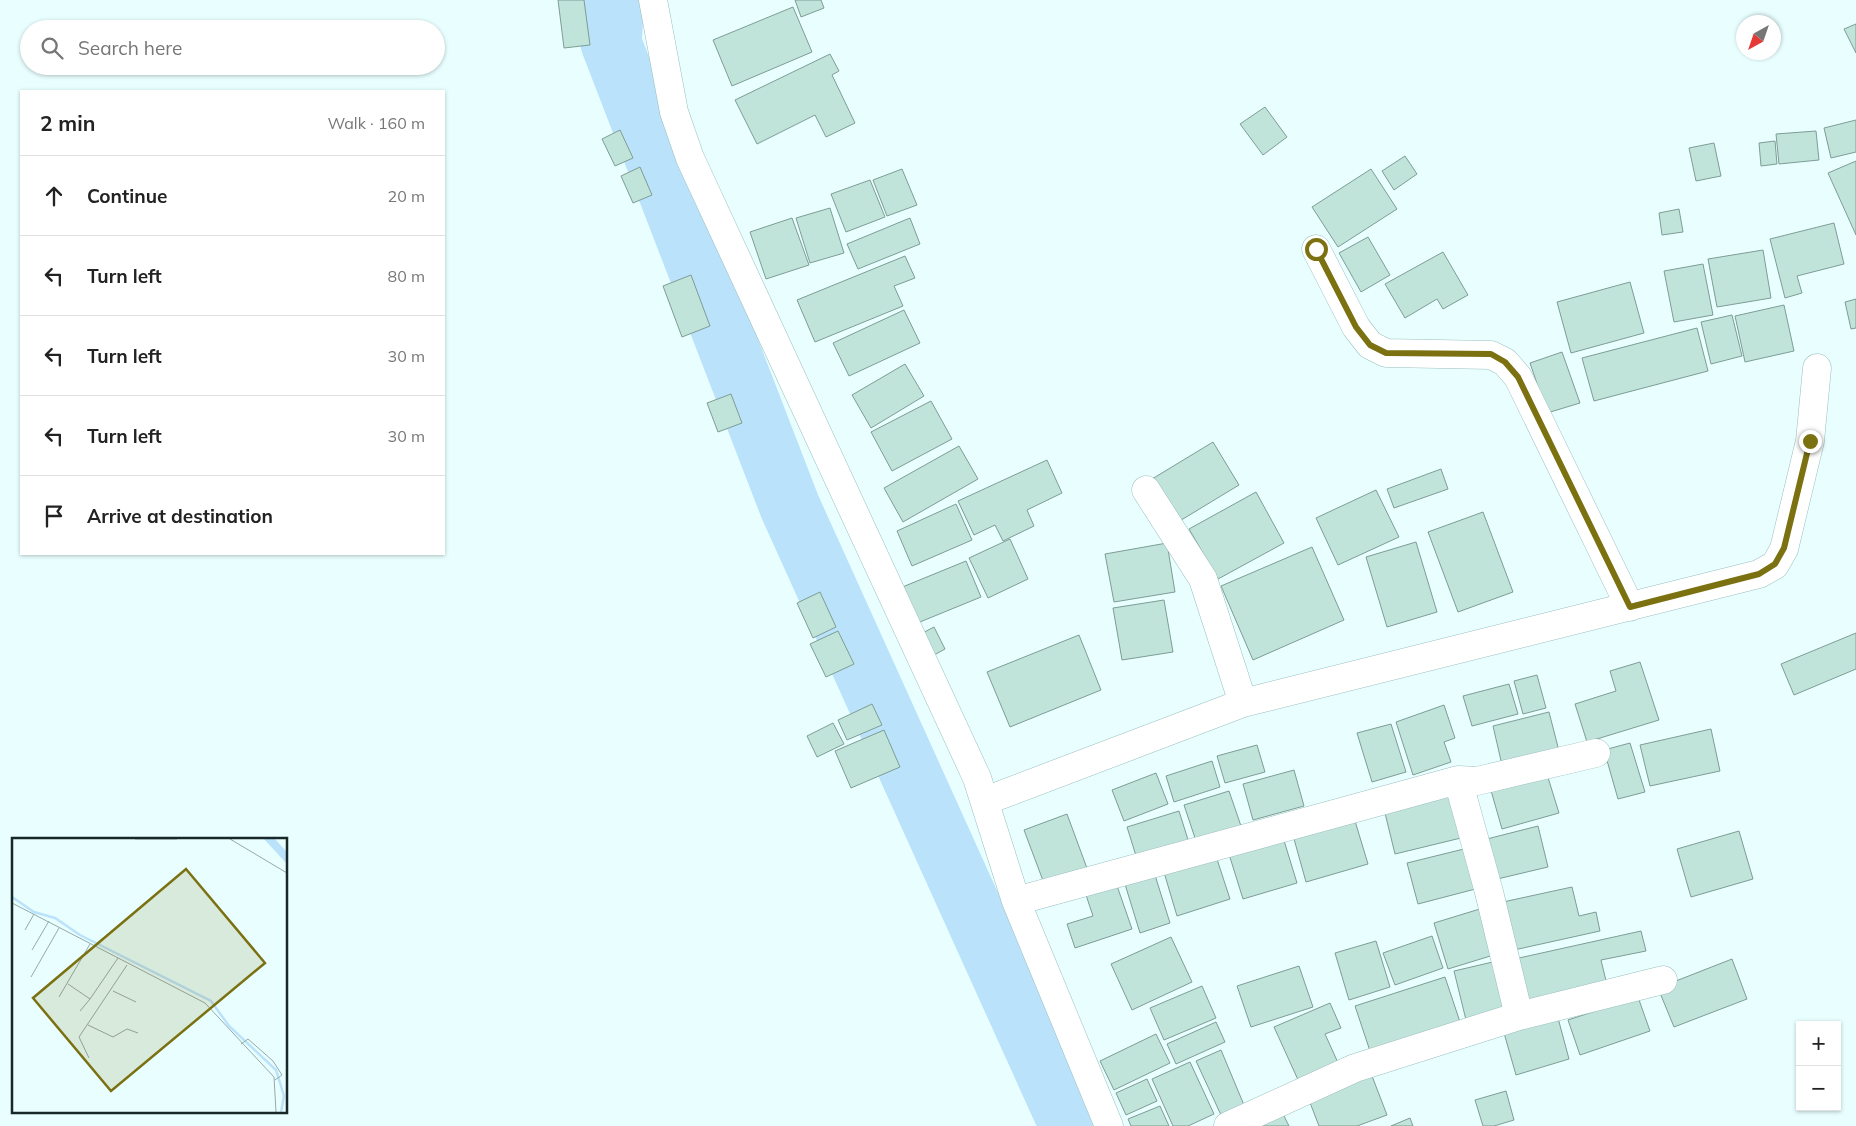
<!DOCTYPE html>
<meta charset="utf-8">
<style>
body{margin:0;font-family:Mulish,sans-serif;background:#f2f2f2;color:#222}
.controls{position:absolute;right:15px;bottom:15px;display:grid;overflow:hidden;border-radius:0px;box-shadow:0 1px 4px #0004}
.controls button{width:45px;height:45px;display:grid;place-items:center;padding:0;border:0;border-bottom:1px solid #e0e0e0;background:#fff;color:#222;font:25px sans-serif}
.compass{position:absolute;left:1736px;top:15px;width:45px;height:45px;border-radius:50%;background:#fff;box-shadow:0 1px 4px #0004;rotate:220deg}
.stop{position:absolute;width:15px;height:15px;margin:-11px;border:4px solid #7c7111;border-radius:50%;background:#fff}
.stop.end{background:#7c7111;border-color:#fff;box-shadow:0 1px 5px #0008}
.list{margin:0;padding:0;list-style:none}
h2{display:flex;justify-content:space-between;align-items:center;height:65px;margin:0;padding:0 20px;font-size:21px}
h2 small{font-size:16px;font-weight:400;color:#767676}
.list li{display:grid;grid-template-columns:32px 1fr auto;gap:15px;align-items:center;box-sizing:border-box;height:80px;padding:0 20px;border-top:1px solid #e0e0e0}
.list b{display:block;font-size:19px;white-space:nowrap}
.list em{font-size:16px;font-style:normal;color:#767676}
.icon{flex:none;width:28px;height:28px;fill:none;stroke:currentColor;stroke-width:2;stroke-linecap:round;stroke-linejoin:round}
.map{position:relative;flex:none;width:1856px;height:1126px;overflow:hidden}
.search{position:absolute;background:#fff;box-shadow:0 1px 4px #0004;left:20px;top:20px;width:425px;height:55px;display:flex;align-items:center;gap:12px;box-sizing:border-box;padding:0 18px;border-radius:28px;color:#767676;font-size:19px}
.panel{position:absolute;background:#fff;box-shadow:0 1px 4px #0004;left:20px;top:90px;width:425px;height:465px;border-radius:0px}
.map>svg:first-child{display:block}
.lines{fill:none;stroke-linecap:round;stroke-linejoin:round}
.river{stroke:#bae2fa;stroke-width:61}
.building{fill:#c0e3da;stroke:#7d9d95}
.street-casing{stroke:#9bbfbf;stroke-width:29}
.street{stroke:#fff;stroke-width:28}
.route{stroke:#7c7111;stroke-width:6}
.inset-river{fill:none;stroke:#bae2fa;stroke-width:2.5}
.inset-road{fill:none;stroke:#95a9a9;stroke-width:1}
.view{fill:#7c7111;fill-opacity:0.15;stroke:#7c7111;stroke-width:2.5}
.inset-edge{fill:none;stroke:#182727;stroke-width:2.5}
</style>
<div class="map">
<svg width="1856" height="1126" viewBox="0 0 1856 1126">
<rect width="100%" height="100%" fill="#e9ffff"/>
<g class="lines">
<path class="river" d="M614 0 611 43 790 507 1070 1126"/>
</g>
<path class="building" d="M558 0H584L590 45 564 48Z
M795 0H821L824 8 801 17Z
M793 7 812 52 732 86 713 40Z
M1856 24V53L1844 29Z
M830 54 839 71 832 75 855 123 826 137 815 115 757 144 735 100Z
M1265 107 1287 137 1263 155 1240 124Z
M1856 120V152L1831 158 1824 128Z
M620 130 633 158 615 166 602 139Z
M1816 131 1819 160 1779 164 1776 134Z
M1775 141 1777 164 1761 166 1759 143Z
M1714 143 1721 176 1696 181 1689 148Z
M1405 156 1417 174 1394 190 1382 171Z
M1856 161V235L1828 173Z
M640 167 652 195 633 203 621 176Z
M902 169 917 205 887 216 873 180Z
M1371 169 1397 209 1338 247 1312 207Z
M870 180 885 217 846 232 831 194Z
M830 208 844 253 810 263 796 218Z
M1679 209 1683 232 1662 235 1659 213Z
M792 218 809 265 766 279 750 232Z
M910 218 920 244 858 269 847 244Z
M1834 223 1844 264 1797 276 1802 293 1785 298 1770 239Z
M1368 237 1390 275 1361 292 1339 253Z
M1763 250 1771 298 1717 307 1708 259Z
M1443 252 1468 295 1443 309 1437 299 1405 318 1385 284Z
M905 256 915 278 894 286 903 306 815 342 797 300Z
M1703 264 1713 315 1674 322 1664 271Z
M691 275 710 326 682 337 663 286Z
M1630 282 1644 333 1571 353 1557 302Z
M1856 299V328L1851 329 1845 302Z
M1784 305 1794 351 1745 362 1735 316Z
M904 310 920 343 849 376 833 343Z
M1732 315 1742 356 1711 364 1701 322Z
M1697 328 1708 371 1594 401 1582 358Z
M1562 352 1580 403 1547 413 1530 363Z
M905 364 924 396 871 428 852 395Z
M731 394 742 423 718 432 707 403Z
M931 401 952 439 892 471 871 432Z
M1213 442 1239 485 1178 522 1152 479Z
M959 446 978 479 903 522 884 488Z
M1047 460 1062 493 1027 510 1034 526 1003 541 995 525 974 535 958 501Z
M1441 469 1448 489 1394 508 1387 489Z
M1376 490 1399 537 1338 565 1316 518Z
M1256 492 1284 543 1218 579 1189 529Z
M956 504 972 540 912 566 897 531Z
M1483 512 1513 592 1458 612 1428 532Z
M1010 539 1028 579 988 598 969 558Z
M1416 542 1437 612 1387 627 1366 557Z
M1167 543 1175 592 1114 602 1105 554Z
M1312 547 1344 620 1253 660 1221 586Z
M966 561 981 597 915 624 900 588Z
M820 592 836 627 813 638 797 603Z
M1164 600 1173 652 1122 660 1113 608Z
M934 627 945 649 927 659 915 637Z
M838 631 854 664 826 677 810 644Z
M1856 633V669L1794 695 1781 664Z
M1079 635 1101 690 1010 727 987 672Z
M1640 662 1659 720 1587 742 1575 704 1616 691 1610 671Z
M1537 675 1546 708 1523 714 1514 681Z
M1509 684 1518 714 1472 726 1463 696Z
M872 704 882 725 847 740 838 720Z
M1444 705 1455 738 1444 742 1451 762 1413 775 1396 722Z
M1549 712 1559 751 1502 765 1493 726Z
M833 723 844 744 817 757 807 736Z
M1391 724 1406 772 1372 782 1357 733Z
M1711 729 1720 771 1650 786 1640 745Z
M884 730 900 767 851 788 835 751Z
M1630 743 1645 792 1618 799 1604 750Z
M1257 745 1265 772 1225 783 1217 756Z
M1212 761 1220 787 1174 802 1166 776Z
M1294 770 1304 806 1253 820 1243 784Z
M1546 771 1559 813 1502 829 1490 787Z
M1156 773 1168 804 1124 821 1112 790Z
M1229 791 1241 826 1196 841 1184 805Z
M1454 792 1465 837 1395 854 1384 809Z
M1179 811 1189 843 1137 859 1127 827Z
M1067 814 1088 871 1045 886 1024 830Z
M1355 821 1368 864 1306 882 1294 839Z
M1538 826 1548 867 1493 880 1483 840Z
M1739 831 1753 879 1691 897 1677 849Z
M1282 834 1297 883 1243 899 1228 851Z
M1472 847 1483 887 1418 904 1407 863Z
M1215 853 1230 899 1177 916 1163 869Z
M1154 872 1170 923 1140 933 1124 881Z
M1115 880 1132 929 1075 948 1067 924 1093 916 1084 889Z
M1572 887 1579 916 1596 912 1600 931 1514 950 1503 902Z
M1483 908 1497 954 1448 969 1434 923Z
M1641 931 1646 951 1601 960 1608 989 1529 1006 1519 958Z
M1432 936 1443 968 1395 985 1383 953Z
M1171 937 1192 982 1132 1010 1111 964Z
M1376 941 1390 987 1349 1000 1335 953Z
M1732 959 1747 999 1674 1027 1658 988Z
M1497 961 1510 1014 1467 1024 1454 971Z
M1299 966 1313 1007 1251 1027 1237 986Z
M1445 977 1461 1025 1371 1054 1355 1006Z
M1202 986 1216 1018 1164 1040 1150 1008Z
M1638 997 1650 1031 1580 1055 1568 1020Z
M1330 1003 1341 1028 1325 1034 1339 1065 1299 1082 1274 1027Z
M1558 1018 1569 1059 1516 1075 1504 1033Z
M1216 1022 1225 1042 1176 1064 1167 1044Z
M1156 1034 1170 1063 1114 1090 1100 1061Z
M1221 1050 1244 1105 1221 1115 1196 1061Z
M1190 1062 1214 1114 1188 1126H1173L1152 1079Z
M1372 1076 1387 1115 1357 1126H1319L1309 1100Z
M1147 1079 1157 1101 1126 1115 1116 1093Z
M1506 1091 1514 1120 1494 1126H1483L1475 1100Z
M1160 1106 1169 1126H1131L1128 1119Z
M1280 1108 1289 1126H1243Z
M1410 1118 1413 1126H1391Z"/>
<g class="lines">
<g class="street-casing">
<path id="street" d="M653 0 674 112 690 158 977 778 1016 901 1109 1126
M1316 249 1356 327 1370 345 1386 353 1491 355 1505 362 1518 377 1630 607
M1146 490 1203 579 1243 703
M985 801 1243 703 1759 574 1775 565 1784 549 1810 441 1817 368
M1016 901 1458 780
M1519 1016 1489 892 1458 780 1477 781 1596 753
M1228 1126 1355 1068 1519 1016 1663 980"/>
</g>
<use href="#street" class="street"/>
</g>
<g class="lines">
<path class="route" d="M1316 249 1356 327 1370 345 1386 353 1491 354 1505 362 1518 377 1630 607 1759 574 1775 564 1784 548 1810 441"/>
</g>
<g transform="translate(12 838)">
<rect width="275" height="275" fill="#e9ffff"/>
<path d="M252 1H263L275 14V26Z" fill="#bae2fa"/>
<path class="inset-river" d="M0 59 22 74 43 80 68 97 199 163 217 188 264 232 272 258 269 274"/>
<path class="inset-road" d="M123 1H165M218 1 275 35M0 65 193 165 262 239 264 274M13 92 22 76M20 112 37 83M19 139 47 90M56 146 78 161 68 173M101 153 124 164M47 159 78 106M78 161 106 120M76 187 101 199 115 191 126 195M229 206 236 201 261 223 270 237 263 242M77 220 67 199 115 127"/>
<path class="view" d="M174 31 253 125 99 253 21 160Z"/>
<rect width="275" height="275" class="inset-edge"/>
</g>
</svg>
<div class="controls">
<button>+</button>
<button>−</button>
</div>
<svg class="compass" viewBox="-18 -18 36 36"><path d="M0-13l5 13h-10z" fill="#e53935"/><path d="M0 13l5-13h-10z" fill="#767676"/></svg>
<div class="stop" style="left:1316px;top:249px"></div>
<div class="stop end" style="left:1810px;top:441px"></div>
<div class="search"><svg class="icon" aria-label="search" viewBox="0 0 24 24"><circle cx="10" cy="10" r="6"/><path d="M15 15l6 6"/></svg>Search here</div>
<section class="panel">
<h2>2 min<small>Walk · 160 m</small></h2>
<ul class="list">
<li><svg class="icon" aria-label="ahead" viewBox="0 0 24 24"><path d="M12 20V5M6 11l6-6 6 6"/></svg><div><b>Continue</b></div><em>20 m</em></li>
<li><svg class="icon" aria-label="left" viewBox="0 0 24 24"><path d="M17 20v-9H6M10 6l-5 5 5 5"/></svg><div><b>Turn left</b></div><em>80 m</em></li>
<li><svg class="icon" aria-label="left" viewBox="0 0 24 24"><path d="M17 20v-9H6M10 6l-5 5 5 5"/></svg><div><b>Turn left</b></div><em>30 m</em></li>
<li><svg class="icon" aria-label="left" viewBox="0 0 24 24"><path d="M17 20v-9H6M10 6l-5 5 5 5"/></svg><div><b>Turn left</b></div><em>30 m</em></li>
<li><svg class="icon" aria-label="arrive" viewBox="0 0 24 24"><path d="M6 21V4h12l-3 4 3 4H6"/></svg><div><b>Arrive at destination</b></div></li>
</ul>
</section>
</div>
